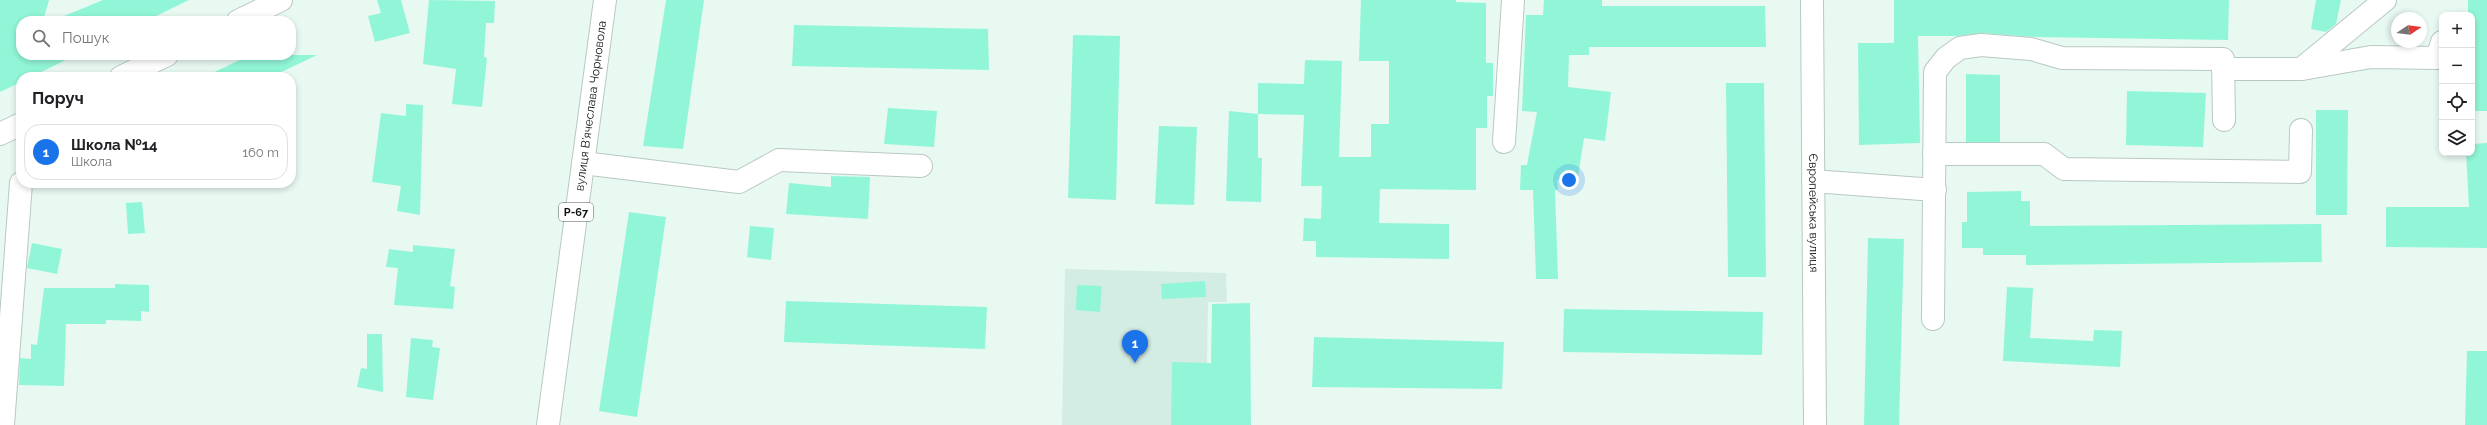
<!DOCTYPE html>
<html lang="uk">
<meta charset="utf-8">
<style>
body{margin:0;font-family:Raleway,sans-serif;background:#f6f6f6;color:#202124}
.controls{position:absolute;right:12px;top:12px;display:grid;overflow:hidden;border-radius:8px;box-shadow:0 2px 6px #0003}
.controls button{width:36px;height:36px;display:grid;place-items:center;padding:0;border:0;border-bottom:1px solid #e0e0e0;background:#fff;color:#202124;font:20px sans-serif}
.compass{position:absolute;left:2391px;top:12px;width:36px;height:36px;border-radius:50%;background:#fff;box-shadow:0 2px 6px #0003;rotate:77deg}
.you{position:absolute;left:1569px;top:180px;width:14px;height:14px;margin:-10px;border:3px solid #fff;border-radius:50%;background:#1a73e8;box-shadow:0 0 0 6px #1a73e833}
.badge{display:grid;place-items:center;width:26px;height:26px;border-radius:50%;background:#1a73e8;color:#fff;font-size:13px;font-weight:700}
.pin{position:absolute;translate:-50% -33px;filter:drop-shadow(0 1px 2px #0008)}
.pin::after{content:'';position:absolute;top:21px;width:14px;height:12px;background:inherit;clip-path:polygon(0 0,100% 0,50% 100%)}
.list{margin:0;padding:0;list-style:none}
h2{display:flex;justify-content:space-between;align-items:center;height:52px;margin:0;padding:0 16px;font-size:17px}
h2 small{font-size:13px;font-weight:400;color:#757577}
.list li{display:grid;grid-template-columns:26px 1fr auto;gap:12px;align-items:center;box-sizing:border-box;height:56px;margin:0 8px 8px;padding:0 8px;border:1px solid #e0e0e0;border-radius:16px}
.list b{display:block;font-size:15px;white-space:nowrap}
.list p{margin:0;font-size:13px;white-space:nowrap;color:#757577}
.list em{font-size:13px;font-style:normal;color:#757577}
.icon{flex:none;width:22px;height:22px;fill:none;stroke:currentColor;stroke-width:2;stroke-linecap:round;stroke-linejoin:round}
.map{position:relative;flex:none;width:2487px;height:425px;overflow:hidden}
.search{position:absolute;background:#fff;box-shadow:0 2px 6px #0003;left:16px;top:16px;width:280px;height:44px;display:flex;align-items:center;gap:10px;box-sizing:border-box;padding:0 14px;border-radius:16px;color:#757577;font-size:15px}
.panel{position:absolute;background:#fff;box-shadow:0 2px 6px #0003;left:16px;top:72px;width:280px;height:116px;border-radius:16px}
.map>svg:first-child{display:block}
.built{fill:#d3ede4}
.building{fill:#91f6d7}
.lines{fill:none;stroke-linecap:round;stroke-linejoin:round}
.minor-casing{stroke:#b8c8c2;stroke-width:24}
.major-casing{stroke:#b8c8c2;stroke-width:24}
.minor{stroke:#fff;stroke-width:22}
.major{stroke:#fff;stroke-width:22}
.labels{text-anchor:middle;stroke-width:3;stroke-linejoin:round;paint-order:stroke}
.shield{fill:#fff;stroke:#565a58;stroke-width:1}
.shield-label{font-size:11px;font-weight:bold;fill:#0d1311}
.street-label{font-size:12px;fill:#0d1311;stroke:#fff}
</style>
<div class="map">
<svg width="2487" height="425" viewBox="0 0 2487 425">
<rect width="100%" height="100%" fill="#e8f9f2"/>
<path class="built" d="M1065 269 1226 273 1227 302H1208L1206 425H1062Z"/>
<path class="building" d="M0 0H49L43 21H21V55H76L31 77H21V82L0 92Z
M103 0H189L146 21H52Z
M377 0H401L410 33 375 42 368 16 381 13Z
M429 0 495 1 494 23H486L484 57 487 58 482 107 452 104 456 69 423 64Z
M666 0H704L683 149 643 146Z
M1361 0H1456V2L1486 3V63H1493V96H1487V128H1476V190L1380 189 1379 223 1449 224V259L1316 257V241H1303L1304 218 1321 219 1322 186H1301L1304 115 1258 114V83L1304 84 1305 60 1342 61 1339 157H1371V124H1389V61H1359Z
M1544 0H1602V6H1765L1766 47H1589V55H1569L1568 87 1611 92 1605 141 1584 138 1577 183 1557 180 1558 190H1555L1558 279H1536L1533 190H1520L1521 165H1527L1537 112 1522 111 1526 15H1543Z
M1894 0H2229L2228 40 2035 37 1982 33 1957 36H1918L1920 143 1859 145 1858 43H1894Z
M2316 0H2341L2336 24 2326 32 2311 29Z
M2468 0H2487V111H2472V15H2468Z
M794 25 988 29 989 70 792 66Z
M1073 35 1120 36 1116 200 1068 198Z
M250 55H317L271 77H204Z
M1966 74 2000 75V142H1966Z
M1726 83H1764L1766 277H1728Z
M2127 91 2206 93 2203 147 2126 145Z
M406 104 423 105 420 215 397 211 401 186 372 182 381 113 406 116Z
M888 108 937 111 934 147 884 144Z
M2316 110H2348L2347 215H2316Z
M1229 111 1258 114V158H1262L1261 202 1226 201Z
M1159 126 1197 127 1194 205 1155 204Z
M2487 143V248L2386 247V207H2469L2466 153H2472V144Z
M831 176 870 177 868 219 786 214 789 183 831 187Z
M2021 191V201H2030V226L2321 224 2322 262 2026 265V255H1983V248H1962V222H1967V192Z
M142 202 145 233 128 234 126 203Z
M629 212 666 217 637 417 599 411Z
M750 226 774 228 771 260 747 257Z
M1868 238 1904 239 1899 425H1864Z
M32 243 62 249 57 274 27 268Z
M413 245 455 249 450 286 455 287 453 309 394 305 398 268 386 267 389 249 413 252Z
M1205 281 1206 297 1162 299 1161 284Z
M115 284 149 285V312L141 311V321L106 320V324H66L64 386 19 385 20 358 31 359V344L37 345 44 288H115Z
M1077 285 1102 286 1100 312 1076 310Z
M2007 287 2033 288 2030 338 2093 341 2094 330 2122 331 2120 367 2003 361Z
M786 301 987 307 985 349 784 342Z
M1250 303 1251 425H1171L1172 362 1211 363 1212 304Z
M1564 309 1763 312 1762 355 1563 352Z
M367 334H382L383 392 357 387 361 368 367 369Z
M1314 337 1504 342 1502 389 1312 387Z
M411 338 433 340 432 347 440 348 433 400 406 397Z
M2467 351H2487V425H2465Z"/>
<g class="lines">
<g class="minor-casing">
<g id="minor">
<path id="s1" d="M1812 0 1815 425"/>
<path d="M238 21 281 0"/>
<path d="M2223 69H2301L2385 0"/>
<path d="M2302 69 2371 57 2437 58 2442 42"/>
<path d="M121 77 167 55"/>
<path d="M0 134 21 124"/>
<path d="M1504 142 1513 0"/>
<path d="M1934 154H2044L2064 169 2300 172 2301 130"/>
<path d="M583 163 739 182 779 160 921 166"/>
<path d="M1813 181 1935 190"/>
<path d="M1933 319 1935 72 1946 58 1960 48 1981 45 2031 49 2062 58 2223 59 2224 120"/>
<path d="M3 425 21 183"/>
</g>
</g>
<g class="major-casing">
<g id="major">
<path id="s2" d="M548 425 605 0"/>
</g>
</g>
<use href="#minor" class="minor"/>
<use href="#major" class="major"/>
</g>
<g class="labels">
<rect class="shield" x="559" y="203" width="34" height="18" rx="3"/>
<g class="shield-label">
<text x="576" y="216">Р-67</text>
</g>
<g class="street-label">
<text dy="4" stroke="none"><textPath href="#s2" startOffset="322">вулиця В'ячеслава Чорновола</textPath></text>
<text dy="4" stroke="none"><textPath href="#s1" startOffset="213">Європейська вулиця</textPath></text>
</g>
</g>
</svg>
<div class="controls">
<button>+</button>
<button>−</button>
<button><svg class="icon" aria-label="locate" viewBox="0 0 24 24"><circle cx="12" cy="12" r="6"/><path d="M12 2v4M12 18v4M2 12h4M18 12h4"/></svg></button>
<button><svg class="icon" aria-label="layers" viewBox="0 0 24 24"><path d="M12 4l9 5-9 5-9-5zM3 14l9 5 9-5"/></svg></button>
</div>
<svg class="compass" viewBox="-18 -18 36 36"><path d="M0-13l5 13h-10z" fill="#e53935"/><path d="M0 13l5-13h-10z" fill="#757577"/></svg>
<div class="you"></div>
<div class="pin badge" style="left:1135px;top:363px">1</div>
<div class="search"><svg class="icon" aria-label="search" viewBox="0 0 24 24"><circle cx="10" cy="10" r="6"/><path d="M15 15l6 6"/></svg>Пошук</div>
<section class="panel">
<h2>Поруч<small></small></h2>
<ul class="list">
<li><span class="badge">1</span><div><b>Школа №14</b><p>Школа</p></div><em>160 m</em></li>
</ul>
</section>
</div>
